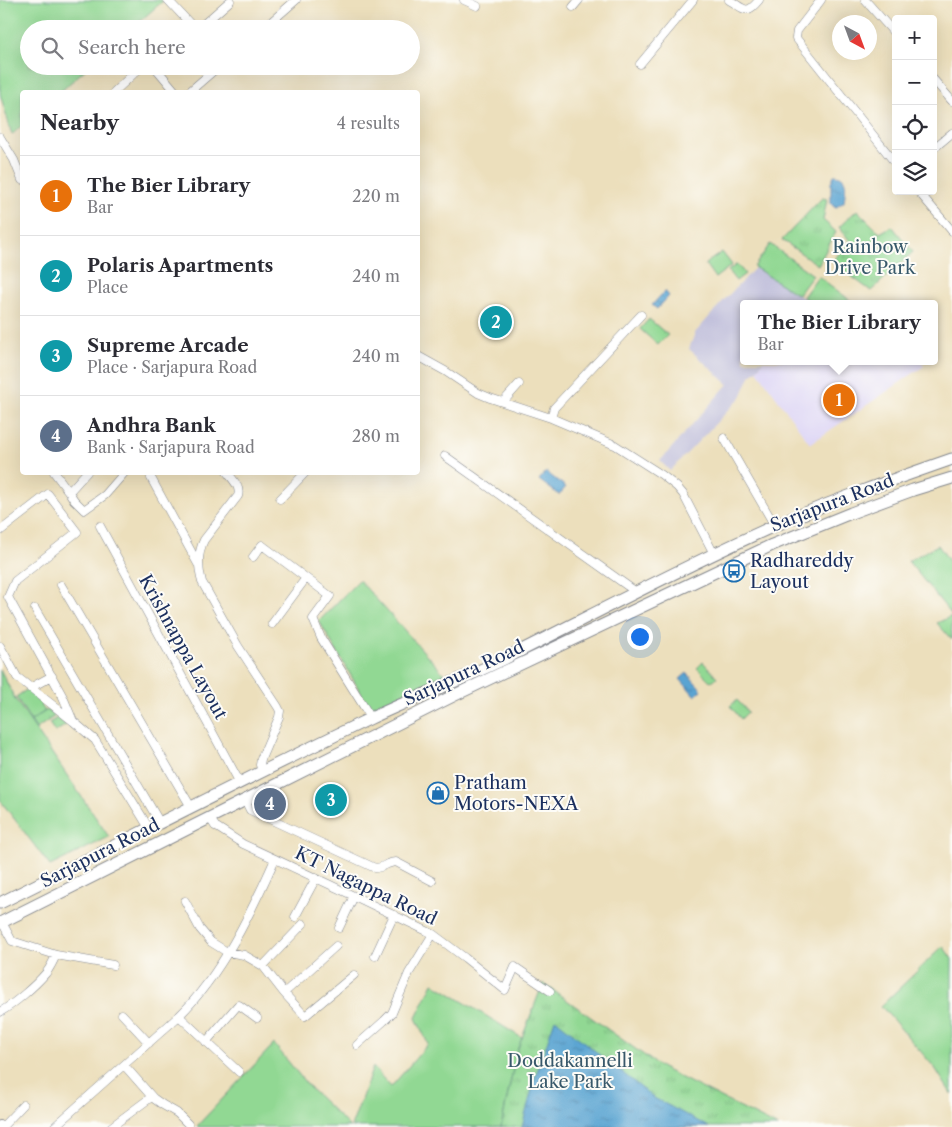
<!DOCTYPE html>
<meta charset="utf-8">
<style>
body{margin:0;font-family:"Libre Caslon Text",serif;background:#f2f2f3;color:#2b2b33}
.controls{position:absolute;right:15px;top:15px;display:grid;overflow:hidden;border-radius:5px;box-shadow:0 5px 20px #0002}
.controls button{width:45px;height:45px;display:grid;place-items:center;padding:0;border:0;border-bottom:1px solid #e1e1e2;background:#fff;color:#2b2b33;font:25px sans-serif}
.compass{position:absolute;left:832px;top:15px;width:45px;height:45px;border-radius:50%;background:#fff;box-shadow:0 5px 20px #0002;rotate:139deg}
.you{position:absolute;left:639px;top:636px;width:18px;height:18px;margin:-12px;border:4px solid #fff;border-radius:50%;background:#1a73e8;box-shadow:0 0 0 8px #1a73e833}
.badge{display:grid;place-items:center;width:32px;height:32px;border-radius:50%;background:#1f6fb2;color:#fff;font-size:16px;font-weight:700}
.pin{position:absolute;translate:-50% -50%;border:2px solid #fff;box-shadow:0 1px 5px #0006}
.popup{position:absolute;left:740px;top:300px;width:198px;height:65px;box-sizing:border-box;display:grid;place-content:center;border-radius:5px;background:#fff;filter:drop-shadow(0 1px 4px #0005);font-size:16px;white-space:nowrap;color:#7c7c81}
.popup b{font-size:19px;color:#2b2b33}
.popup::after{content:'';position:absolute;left:50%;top:100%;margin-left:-10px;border:10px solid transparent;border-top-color:#fff}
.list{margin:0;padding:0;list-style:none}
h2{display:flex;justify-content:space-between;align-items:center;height:65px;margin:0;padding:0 20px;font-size:21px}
h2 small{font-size:16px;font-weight:400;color:#7c7c81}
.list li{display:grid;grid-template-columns:32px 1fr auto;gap:15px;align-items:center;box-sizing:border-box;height:80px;padding:0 20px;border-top:1px solid #e1e1e2}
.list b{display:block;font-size:19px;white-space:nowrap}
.list p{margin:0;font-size:16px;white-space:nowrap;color:#7c7c81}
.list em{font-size:16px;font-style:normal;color:#7c7c81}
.icon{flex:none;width:28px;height:28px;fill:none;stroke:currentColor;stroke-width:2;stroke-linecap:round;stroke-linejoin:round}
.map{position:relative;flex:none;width:952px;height:1127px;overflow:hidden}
.search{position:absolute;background:#fff;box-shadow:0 5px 20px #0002;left:20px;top:20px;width:400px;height:55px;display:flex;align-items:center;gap:12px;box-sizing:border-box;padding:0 18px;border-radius:28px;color:#7c7c81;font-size:19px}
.panel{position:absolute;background:#fff;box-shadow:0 5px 20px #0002;left:20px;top:90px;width:400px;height:385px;border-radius:5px}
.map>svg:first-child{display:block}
.built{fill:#ddd5f6}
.industrial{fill:#c2c1dc}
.green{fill:#91d893;stroke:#568478}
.park{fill:url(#park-tufts);stroke:#568478}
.water{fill:url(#water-ripples);stroke:#3a6a98}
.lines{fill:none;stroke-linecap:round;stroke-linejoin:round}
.street-casing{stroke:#84878d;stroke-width:9}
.secondary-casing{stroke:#84878d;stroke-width:12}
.primary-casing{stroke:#84878d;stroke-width:13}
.street{stroke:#fff;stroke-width:8}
.secondary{stroke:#fff;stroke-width:10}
.primary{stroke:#fff;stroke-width:11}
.labels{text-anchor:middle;stroke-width:4;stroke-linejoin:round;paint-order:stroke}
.park-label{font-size:18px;fill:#38596b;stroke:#fdfcf7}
.street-label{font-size:18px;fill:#1b2f5e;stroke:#fdfcf7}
.poi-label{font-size:18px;fill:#1b2f5e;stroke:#fdfcf7;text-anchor:start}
</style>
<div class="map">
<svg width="952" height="1127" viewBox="0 0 952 1127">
<defs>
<pattern id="park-tufts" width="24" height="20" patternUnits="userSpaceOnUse" patternTransform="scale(1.25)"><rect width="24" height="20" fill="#91d893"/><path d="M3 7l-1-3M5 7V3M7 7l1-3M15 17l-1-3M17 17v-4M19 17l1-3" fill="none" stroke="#7cba81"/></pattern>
<pattern id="water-ripples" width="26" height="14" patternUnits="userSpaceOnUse" patternTransform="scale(1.25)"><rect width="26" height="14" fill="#5aa4d2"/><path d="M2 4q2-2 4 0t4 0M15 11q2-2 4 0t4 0" fill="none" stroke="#4a86ae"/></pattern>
</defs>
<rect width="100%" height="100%" fill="#fdfcf7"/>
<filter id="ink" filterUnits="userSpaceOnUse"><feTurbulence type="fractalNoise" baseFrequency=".02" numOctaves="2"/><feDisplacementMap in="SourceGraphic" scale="10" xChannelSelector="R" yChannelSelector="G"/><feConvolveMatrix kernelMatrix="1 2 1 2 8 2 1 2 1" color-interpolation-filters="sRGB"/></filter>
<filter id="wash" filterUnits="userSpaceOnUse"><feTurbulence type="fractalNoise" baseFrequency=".0096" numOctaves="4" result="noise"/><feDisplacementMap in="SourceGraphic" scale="20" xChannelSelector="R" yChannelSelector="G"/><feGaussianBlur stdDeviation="1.12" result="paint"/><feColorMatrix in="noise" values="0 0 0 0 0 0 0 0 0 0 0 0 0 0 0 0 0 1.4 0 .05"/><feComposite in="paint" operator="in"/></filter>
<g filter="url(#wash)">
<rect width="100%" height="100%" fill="#ecdfbc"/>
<path class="built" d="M763 361H920L924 366 810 444 757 370Z"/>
<path class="industrial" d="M755 268 806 300 803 304H744V361H763L757 370 750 376 741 397 670 471 660 461 728 384 689 349 695 333 724 300Z"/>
<path class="green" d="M0 0H164L131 29H29V66H89L60 92H22V125L12 135 0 94Z
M770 244 813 275 798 295 754 267Z
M722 252 732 265 715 278 705 264Z
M737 264 745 274 736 281 728 271Z
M818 276 855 304H815L803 297Z
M938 545 952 565V615L908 561Z
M359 580 444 674 371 710 319 621Z
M952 616V640L937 623Z
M703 662 717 677 711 682 697 668Z
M0 669 15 699 109 837 50 866 0 800Z
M29 688 45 711 31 721 16 697Z
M737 700 748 712 741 719 730 706Z
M943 946 952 959V1095L935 1068 881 1006Z
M433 983 522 1038 517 1051 501 1127H351L373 1067 391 1087 428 1044 416 1018Z
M274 1044 309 1087 350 1127H198L197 1126Z"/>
<path class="park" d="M822 198 827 199 823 220 836 232 818 265 782 240Z
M857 210 880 233 892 226 913 252 871 291 832 262 850 241 839 227Z
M649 319 668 335 658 345 640 329Z
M47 710 55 716 36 729 31 721Z
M57 718 66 725 55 732 49 723Z
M543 983 662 1068 778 1127H501L517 1051Z"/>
<path class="water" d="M834 175C850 175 845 191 844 202L835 208 831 204V183Z
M665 291 669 296 657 309 652 305Z
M546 472 566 487 559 495 539 480Z
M687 673 702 690 695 696 680 679Z
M555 1019 654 1098 709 1127H522L535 1078Z"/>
</g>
<g filter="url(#ink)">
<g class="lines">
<g class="street-casing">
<path id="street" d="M168 0 195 29
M464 0 477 6
M729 0C745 9 746 16 759 0
M821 0 797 31 796 38 896 164
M865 0 896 35
M573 7 579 0
M198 29 230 1
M263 29 296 0
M640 64 693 0
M155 67 176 92
M933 79 952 101
M114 92 142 66
M189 92 219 66
M0 137 14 160 22 180
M933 149 952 133
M918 191 952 231
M418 356 445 371 478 393 490 398 551 418 615 445 662 475 677 487 683 494 714 554
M503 402 519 384
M551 418 554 408 641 315
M724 438 775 526
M445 456 636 592
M54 472 69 492 87 472
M227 472C233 480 241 487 238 496L204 540C197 554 198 568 202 582L238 646 278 707 280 711 279 717 261 759 260 765 262 772
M151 478 198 564
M69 492 74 500 84 510 105 495 125 472
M280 499 306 472
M100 526 240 783
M0 531 48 494 77 532 15 581 8 597 63 697 73 721
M253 557 262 545 330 596 313 619 321 638 371 718
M61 585 191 807
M35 609 160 823
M272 624 306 578
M0 646 17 677 73 721 95 740 149 828
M30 688 52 676
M245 800 250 810 375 868C383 868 388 862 396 862L432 881
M209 817 215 826 243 844 354 896 433 934 465 958 505 990 515 967 550 991
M185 901 200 929 211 942 227 952 244 955 263 966 284 993 305 1016 354 975
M295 917 316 878
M2 922 12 941 56 955 113 965
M339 928 354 896
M375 956 394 915
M263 966 303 924
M284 993 336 946
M0 1012C14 1004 35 986 46 973 50 968 53 962 56 955
M122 1014 149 1043
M179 1016 239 1072
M206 1042 238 1005H239L257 1018
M357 1045 384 1021 392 1013 409 973 433 934
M124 1065 153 1098
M2 1127 23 1105
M54 1127 179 1016C221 975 251 913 275 859
M111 1127 150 1098H153L163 1105 177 1113 188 1124"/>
</g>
<g class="secondary-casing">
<path id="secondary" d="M0 1126 1 1127"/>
</g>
<g class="primary-casing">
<path id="primary" d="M0 903C123 842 245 779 369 719 413 698 459 681 504 659 594 614 682 567 774 526 832 501 892 480 952 459
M0 923 339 753 453 696 772 545 851 513 913 490 952 478"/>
</g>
<use href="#street" class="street"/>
<use href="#secondary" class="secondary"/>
<use href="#primary" class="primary"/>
</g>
</g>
<defs>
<g id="bus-ring" transform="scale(1.125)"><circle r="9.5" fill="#fdfcf7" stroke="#1f6fb2" stroke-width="1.5"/><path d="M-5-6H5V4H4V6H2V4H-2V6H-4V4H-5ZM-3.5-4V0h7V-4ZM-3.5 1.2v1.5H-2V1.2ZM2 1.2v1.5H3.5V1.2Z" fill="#1f6fb2"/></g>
<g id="shop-ring" transform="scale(1.125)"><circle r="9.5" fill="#fdfcf7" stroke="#1f6fb2" stroke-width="1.5"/><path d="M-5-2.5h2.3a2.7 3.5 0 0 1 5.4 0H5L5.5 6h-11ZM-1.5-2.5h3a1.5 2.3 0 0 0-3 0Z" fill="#1f6fb2"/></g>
</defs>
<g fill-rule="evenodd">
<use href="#bus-ring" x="734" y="571"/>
<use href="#shop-ring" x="438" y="793"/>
</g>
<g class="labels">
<g class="park-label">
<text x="870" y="253">Rainbow<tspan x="870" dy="21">Drive Park</tspan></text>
<text x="570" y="1067">Doddakannelli<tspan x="570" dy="21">Lake Park</tspan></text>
</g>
<g class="street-label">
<text transform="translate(832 503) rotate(-21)" y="6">Sarjapura Road</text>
<text transform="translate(183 647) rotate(61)" y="6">Krishnappa Layout</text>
<text transform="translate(464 673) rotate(-25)" y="6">Sarjapura Road</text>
<text transform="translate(100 853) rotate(-27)" y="6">Sarjapura Road</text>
<text transform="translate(366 886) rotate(26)" y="6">KT Nagappa Road</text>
</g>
<g class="poi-label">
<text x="750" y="567">Radhareddy<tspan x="750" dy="21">Layout</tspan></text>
<text x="454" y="789">Pratham<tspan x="454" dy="21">Motors-NEXA</tspan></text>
</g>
</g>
</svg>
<div class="controls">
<button>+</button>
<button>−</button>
<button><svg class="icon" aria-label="locate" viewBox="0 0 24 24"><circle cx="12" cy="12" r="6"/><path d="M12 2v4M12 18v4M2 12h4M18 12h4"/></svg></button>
<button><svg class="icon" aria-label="layers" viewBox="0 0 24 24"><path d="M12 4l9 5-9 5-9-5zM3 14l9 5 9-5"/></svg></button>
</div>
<svg class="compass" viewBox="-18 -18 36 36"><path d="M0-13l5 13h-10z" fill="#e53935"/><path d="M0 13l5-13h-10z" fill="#7c7c81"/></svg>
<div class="you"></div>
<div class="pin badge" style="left:839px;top:400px;background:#e8710a">1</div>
<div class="popup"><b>The Bier Library</b>Bar</div>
<div class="pin badge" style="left:496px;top:322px;background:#0f9aa8">2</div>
<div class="pin badge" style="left:331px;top:800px;background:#0f9aa8">3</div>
<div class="pin badge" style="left:270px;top:804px;background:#5c6f8a">4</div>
<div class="search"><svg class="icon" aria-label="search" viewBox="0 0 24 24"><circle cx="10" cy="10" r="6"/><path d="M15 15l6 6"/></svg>Search here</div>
<section class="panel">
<h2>Nearby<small>4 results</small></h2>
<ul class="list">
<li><span class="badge" style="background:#e8710a">1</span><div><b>The Bier Library</b><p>Bar</p></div><em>220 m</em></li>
<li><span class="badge" style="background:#0f9aa8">2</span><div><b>Polaris Apartments</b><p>Place</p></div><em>240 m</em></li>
<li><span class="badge" style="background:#0f9aa8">3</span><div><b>Supreme Arcade</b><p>Place · Sarjapura Road</p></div><em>240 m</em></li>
<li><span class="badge" style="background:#5c6f8a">4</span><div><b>Andhra Bank</b><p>Bank · Sarjapura Road</p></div><em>280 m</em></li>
</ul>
</section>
</div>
